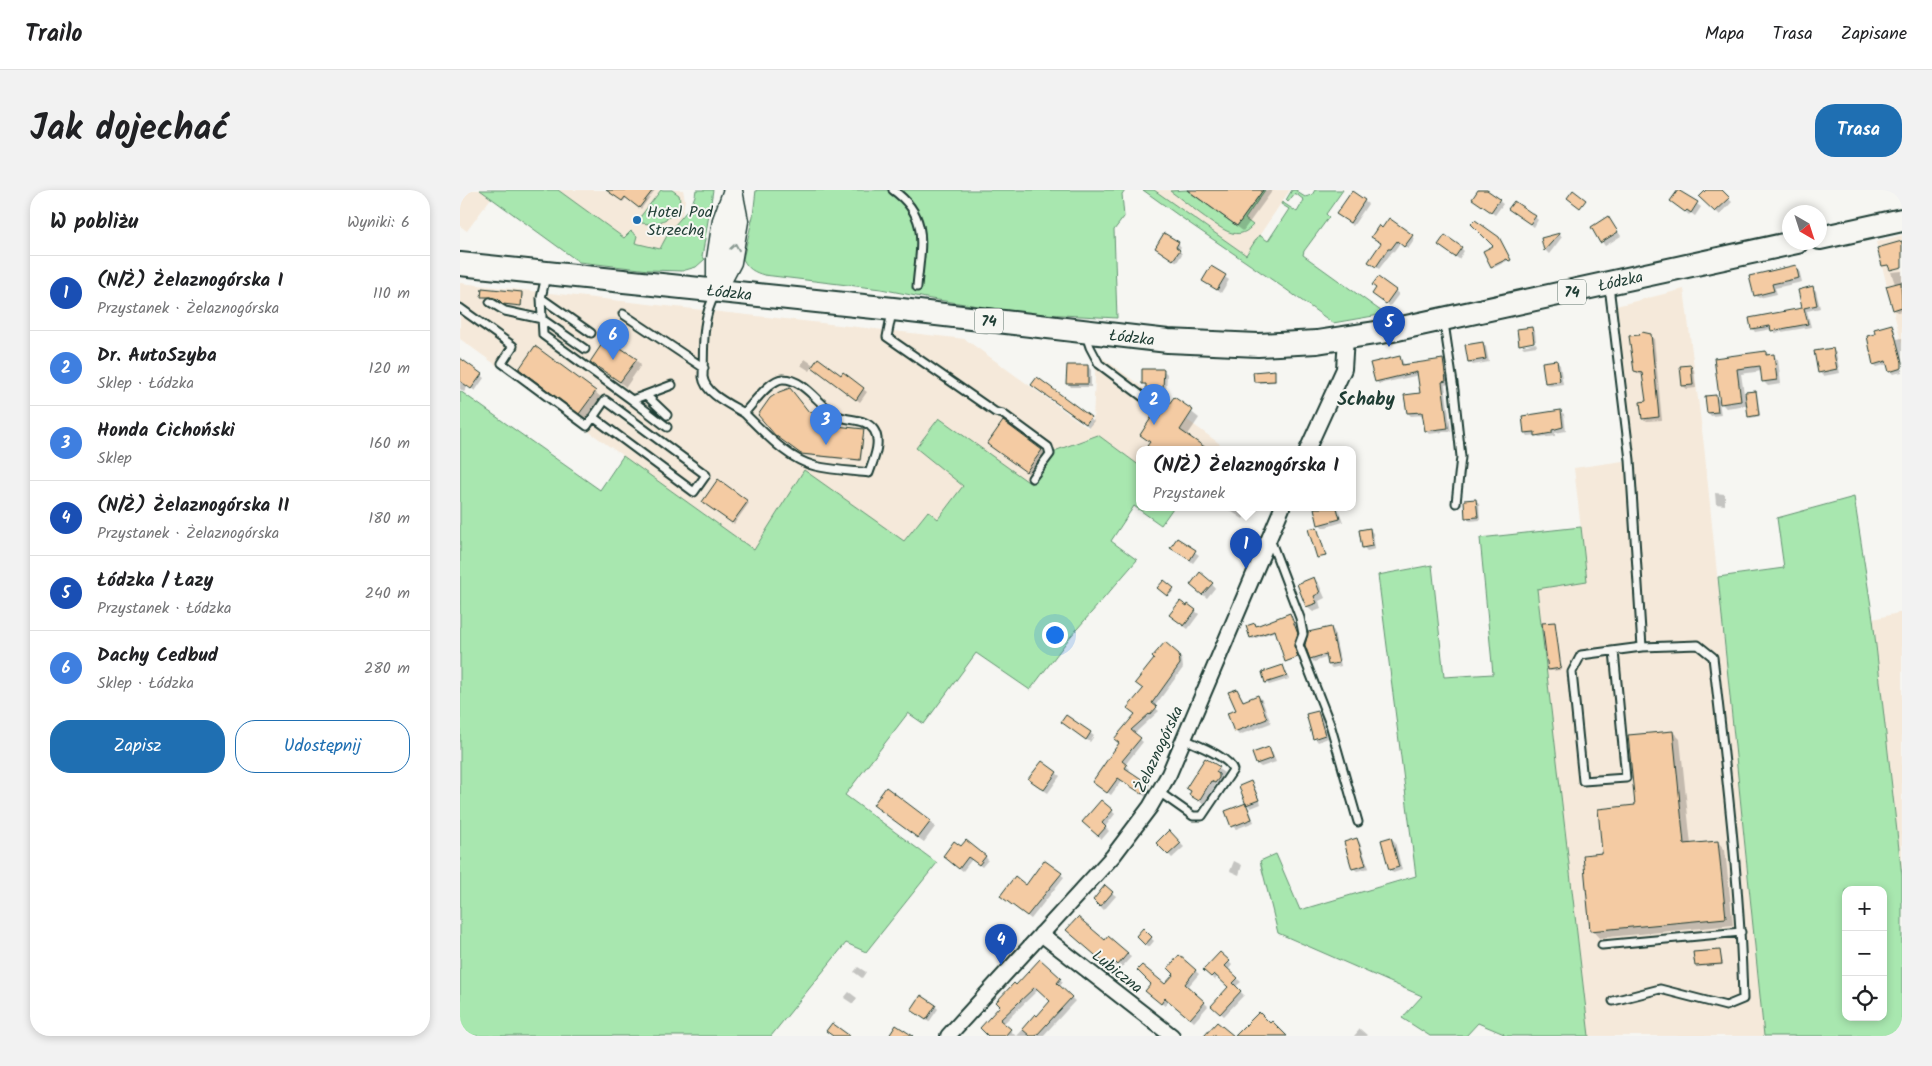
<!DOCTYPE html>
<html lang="pl">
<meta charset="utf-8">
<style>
body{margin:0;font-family:Kalam,sans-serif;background:#f2f2f2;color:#202124}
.controls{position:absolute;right:15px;bottom:15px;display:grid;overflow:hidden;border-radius:10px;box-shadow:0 2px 8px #0003}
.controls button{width:45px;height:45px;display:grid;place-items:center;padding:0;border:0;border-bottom:1px solid #e0e0e0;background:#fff;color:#202124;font:25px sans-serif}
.compass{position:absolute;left:1322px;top:15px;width:45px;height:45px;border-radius:50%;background:#fff;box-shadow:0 2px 8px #0003;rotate:141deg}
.you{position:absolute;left:594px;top:444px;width:18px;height:18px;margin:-12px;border:4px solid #fff;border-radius:50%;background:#1a73e8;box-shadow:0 0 0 8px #1a73e833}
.badge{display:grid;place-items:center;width:32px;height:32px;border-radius:50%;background:#1f6fb2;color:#fff;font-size:16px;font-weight:700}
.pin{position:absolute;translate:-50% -41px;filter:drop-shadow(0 1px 2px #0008)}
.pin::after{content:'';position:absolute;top:26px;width:18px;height:15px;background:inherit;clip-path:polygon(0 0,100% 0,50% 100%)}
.popup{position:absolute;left:676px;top:256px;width:220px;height:65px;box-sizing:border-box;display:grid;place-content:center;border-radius:10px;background:#fff;filter:drop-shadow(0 1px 4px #0005);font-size:16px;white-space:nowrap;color:#757577}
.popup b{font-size:19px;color:#202124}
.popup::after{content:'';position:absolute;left:50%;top:100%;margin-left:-10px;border:10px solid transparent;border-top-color:#fff}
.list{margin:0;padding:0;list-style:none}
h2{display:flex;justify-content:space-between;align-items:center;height:65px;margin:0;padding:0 20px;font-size:21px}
h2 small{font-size:16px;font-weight:400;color:#757577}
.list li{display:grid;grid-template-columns:32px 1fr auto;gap:15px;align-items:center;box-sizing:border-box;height:75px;padding:0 20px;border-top:1px solid #e0e0e0}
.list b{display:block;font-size:19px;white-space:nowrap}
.list p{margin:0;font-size:16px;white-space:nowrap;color:#757577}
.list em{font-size:16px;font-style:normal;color:#757577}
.actions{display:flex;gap:10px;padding:15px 20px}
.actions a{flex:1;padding:11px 0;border:1px solid #1f6fb2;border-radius:20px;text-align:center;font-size:18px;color:#1f6fb2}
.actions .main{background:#1f6fb2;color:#fff}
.icon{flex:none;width:28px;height:28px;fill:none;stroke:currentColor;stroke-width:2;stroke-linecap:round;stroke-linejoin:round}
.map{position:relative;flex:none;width:1442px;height:846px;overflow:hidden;border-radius:20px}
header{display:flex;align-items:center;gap:30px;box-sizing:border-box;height:70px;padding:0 25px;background:#fff;border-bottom:1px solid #e0e0e0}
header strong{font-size:24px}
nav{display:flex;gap:28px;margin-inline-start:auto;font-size:18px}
.intro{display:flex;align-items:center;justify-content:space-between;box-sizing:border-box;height:120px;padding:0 30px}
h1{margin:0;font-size:35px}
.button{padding:12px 22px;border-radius:20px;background:#1f6fb2;color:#fff;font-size:18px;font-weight:700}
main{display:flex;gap:30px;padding:0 30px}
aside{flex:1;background:#fff;border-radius:20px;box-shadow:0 2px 8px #0003}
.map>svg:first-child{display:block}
.built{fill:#f5e9da}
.green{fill:#a8e7af;stroke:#649272;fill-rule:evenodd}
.shadow{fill:#0003}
.building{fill:#f4cba3;stroke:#1f3d34}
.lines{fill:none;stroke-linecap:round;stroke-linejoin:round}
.service-casing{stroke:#1f3d34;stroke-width:11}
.minor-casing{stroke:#1f3d34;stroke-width:18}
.tertiary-casing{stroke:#1f3d34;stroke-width:21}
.primary-casing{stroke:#1f3d34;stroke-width:26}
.service{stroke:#f6f6f2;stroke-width:7}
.minor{stroke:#f6f6f2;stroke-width:14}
.tertiary{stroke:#f6f6f2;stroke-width:18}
.primary{stroke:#f6f6f2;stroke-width:22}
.oneway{stroke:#8a9a93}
.poi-dot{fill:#1f6fb2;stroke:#f6f6f2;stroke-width:2}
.labels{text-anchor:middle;stroke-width:4;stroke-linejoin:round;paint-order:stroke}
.shield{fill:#f6f6f2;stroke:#60746d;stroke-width:1}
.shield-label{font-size:15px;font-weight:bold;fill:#1f3d34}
.poi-label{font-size:16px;fill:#1f3d34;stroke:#f6f6f2;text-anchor:start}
.street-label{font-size:16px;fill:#1f3d34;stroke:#f6f6f2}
.neighbourhood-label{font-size:18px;font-weight:bold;fill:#1f3d34;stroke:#f6f6f2}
</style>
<header>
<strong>Trailo</strong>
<nav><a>Mapa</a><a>Trasa</a><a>Zapisane</a></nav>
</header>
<div class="intro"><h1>Jak dojechać</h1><a class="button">Trasa</a></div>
<main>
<aside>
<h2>W pobliżu<small>Wyniki: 6</small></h2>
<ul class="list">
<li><span class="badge" style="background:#1a4fb4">1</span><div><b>(N/Ż) Żelaznogórska I</b><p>Przystanek · Żelaznogórska</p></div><em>110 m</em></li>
<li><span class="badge" style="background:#3f7fe0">2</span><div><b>Dr. AutoSzyba</b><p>Sklep · Łódzka</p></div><em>120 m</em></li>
<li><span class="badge" style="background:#3f7fe0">3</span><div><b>Honda Cichoński</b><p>Sklep</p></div><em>160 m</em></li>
<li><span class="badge" style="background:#1a4fb4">4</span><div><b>(N/Ż) Żelaznogórska II</b><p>Przystanek · Żelaznogórska</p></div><em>180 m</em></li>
<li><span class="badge" style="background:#1a4fb4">5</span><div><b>Łódzka / Łazy</b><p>Przystanek · Łódzka</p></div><em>240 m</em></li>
<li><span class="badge" style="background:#3f7fe0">6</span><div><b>Dachy Cedbud</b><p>Sklep · Łódzka</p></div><em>280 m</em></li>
</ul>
<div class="actions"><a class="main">Zapisz</a><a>Udostępnij</a></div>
</aside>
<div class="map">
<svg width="1442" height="846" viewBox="0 0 1442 846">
<rect width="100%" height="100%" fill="#f6f6f2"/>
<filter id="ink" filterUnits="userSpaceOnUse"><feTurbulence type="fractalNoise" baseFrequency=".02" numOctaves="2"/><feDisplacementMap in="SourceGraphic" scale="10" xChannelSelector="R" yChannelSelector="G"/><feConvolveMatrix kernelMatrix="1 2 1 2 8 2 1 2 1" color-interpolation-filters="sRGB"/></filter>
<g filter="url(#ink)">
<path class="built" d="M0 0H20L31 8 7 41 0 36Z
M91 0H223L225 10 212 76 195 74Z
M694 0H830L786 65Z
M1442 45V155L1416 52Z
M0 93 505 149 628 238 633 231 636 163 760 254 755 260H680V276L638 245 597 260 572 294 456 258 504 296 478 329 467 322 444 351 344 281 294 360 0 149Z
M1224 99 1244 256 1304 846H1129L1077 399 1127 391 1114 278 1170 270 1152 117Z
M1442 422V686L1413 429Z"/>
<path class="green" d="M20 0H98L164 48 171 41 177 46 175 53 200 59C203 53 206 47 210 41 219 29 235 16 236 0H253L242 67 245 69 236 77 222 81 189 80 119 72Z
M201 0H212L219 5C225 23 195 41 177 31Z
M296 0H665L662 4 664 27 654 40 657 128 566 123 471 109 421 99 304 85C294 82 288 79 283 69L293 26Z
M683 0H694L786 65 799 45 808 51 829 19 821 14 822 12 837 22 844 10 835 3 828 12 826 10 832 0H837V2L845 7 852 5 855 0H883L866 24 869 27 844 61 843 65 925 124 873 133C811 87 745 46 683 0Z
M727 0 777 36 803 0H805L785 29 793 35C787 42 781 45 772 43 759 40 723 10 710 1Z
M0 201 140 300 163 266 294 360 344 280 444 351 468 321 478 329 503 296 456 258 479 228 571 294 597 260 638 245 680 276V318H713L701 335 674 316 651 351 677 370 611 446 570 500 516 463 464 534 448 523 385 605 477 673 406 762 386 753 311 846H0Z
M1394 307 1413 429 1442 686V846H1304L1258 387 1324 378 1317 328ZM1386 700H1423V827H1386Z
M1121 337 1127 391 1077 399 1129 846H1043L1044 844 1018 833 1006 846H970L942 828 962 806 818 743 800 671 816 664 840 720 956 686 918 385 972 375 984 487 1033 484 1020 348Z"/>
<path class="shadow" d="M152 0H195L181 19 166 8 163 12 151 2Z
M726 0H813L783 41Z
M1019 0H1025L1043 14 1035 25 1017 12Z
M1248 0H1259L1272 12 1260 25 1241 7Z
M1219 1 1241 17 1235 26 1231 23 1229 25 1212 11Z
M892 2 908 14 893 36 877 24Z
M1050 19 1075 27 1078 30 1074 37Z
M1148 28 1161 46 1145 56 1132 38Z
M922 39 952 46 955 49 948 59 940 53 934 61 932 62 919 79 913 75 922 54 916 50Z
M1099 44 1102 47 1089 64 1086 61 1082 49Z
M1040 50 1051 72 1049 70 1033 78 1025 62 1035 56Z
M718 53 721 57 719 60 722 64 717 72 696 58Z
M983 58H1001L1004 61 999 69Z
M1336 76 1339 79 1342 92 1315 98 1317 104 1299 108 1295 105Z
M752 78 769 90 761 103 744 91Z
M1442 81V121L1437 122 1434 119 1435 94 1431 82Z
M919 89 939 104 930 116 917 107Z
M1352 97 1356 101 1360 118 1347 121 1351 137 1315 143 1312 139 1295 142 1292 138 1343 119Z
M62 103 63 104 62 116 46 115 41 110 22 107Z
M1431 135 1434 138 1437 149 1442 148V182L1433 184 1430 181 1428 174 1417 177 1414 174 1417 145Z
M1071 138 1075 142 1076 151 1062 153V155L1060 154Z
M1185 143 1194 149 1202 230 1187 231 1183 228 1187 212 1184 185 1178 184 1175 180 1171 147Z
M1023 153 1026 157 1029 172 1013 175 1009 172Z
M1076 153 1077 156 1064 158 1062 156Z
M1372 159 1376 163 1380 183 1363 186 1359 182Z
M1306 162 1309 166 1313 165 1318 170 1321 194 1308 196 1303 191 1302 181 1281 184 1284 204 1295 202 1297 204 1300 226 1290 228 1288 215 1266 218 1259 211 1261 225 1251 226 1248 222 1256 207 1261 212 1255 169Z
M940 167 945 176 982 171 986 174 988 194 985 195 991 241 969 244 966 241 964 225 951 226 948 223 961 204 959 185 919 194 916 191Z
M345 169 355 176 381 187 383 184 407 202 400 212 353 176 350 181 342 176 341 175Z
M0 170 24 188 15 201 8 196 4 202 0 199Z
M176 170 181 175 166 197 131 171Z
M1096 171 1100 175 1103 194 1090 196 1086 193Z
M628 176 631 180V197H611L608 193Z
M1231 176 1234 180 1236 198 1227 199 1223 196 1221 177Z
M60 179 135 202 143 209 127 230 68 186Z
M703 180 707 184 706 201H691L683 193Z
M814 182 816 192 796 193 795 191Z
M576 198 630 228 634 231 629 237Z
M714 208 739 228 727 246 746 260H694L689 256 691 253 681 245 699 230Z
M1100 221 1104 224 1106 241 1095 243V246L1080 248 1077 245 1068 246 1065 242Z
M349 223 367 227 369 228 368 237 403 240 404 242 401 271 344 265 318 246Z
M529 254 582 260 587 266 572 286Z
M1255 303 1265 304V315L1256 314Z
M1015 310 1019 313 1020 330 1010 331 1007 328Z
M287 312 289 313 274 334 244 313Z
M766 318H793L790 323 788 322 783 329Z
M856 318H878L883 332 863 338 860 334Z
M909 339 913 343 915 359 907 361 903 357Z
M717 350 739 365 733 373 716 361Z
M853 388 859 394 865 408 859 411 861 419 853 422 847 417 838 395Z
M704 391 714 400 709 406 699 398Z
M752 394 755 398 747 408 735 398Z
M735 421 739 424 728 439 714 429Z
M830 425 839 446 835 459 838 466 826 470 816 441 793 449 791 448 797 437Z
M1095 433 1101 480 1090 481 1089 479Z
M871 438 874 441 881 476 872 478 869 475 868 467 854 472 851 469Z
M718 465 722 469 723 478 694 517 699 521 674 544 683 552 665 575 670 579 668 581 691 599 686 607 662 590 651 605 637 595 676 525Z
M822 476 829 489 809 495 806 492Z
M777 500 784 511 798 506 802 510 811 533 779 545 775 541Z
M857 522 861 526 868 548 858 552 855 548Z
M606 535 630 543 634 546 630 552Z
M1213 542 1220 549 1231 655 1258 652 1265 660 1273 735 1139 748 1132 740 1143 664 1176 616Z
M809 558 812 562 816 572 801 577 797 574 794 564Z
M746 570 764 583 761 587 763 590 760 597 756 594 744 614 730 605Z
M596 583 600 586 588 603 573 593Z
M791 592 794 596 801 614 791 618 787 614Z
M785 615 789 618 794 632 776 639 772 636Z
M420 620 470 632 475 637 464 652Z
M652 621 655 624 645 637 649 641 642 649 627 636Z
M709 642 724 657 712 668 698 653Z
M931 648 935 652 942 680 933 683 930 679Z
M897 649 900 653 909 678 897 681 893 678Z
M501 658 525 666 528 670 522 677 512 669 503 681 487 669Z
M774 671 782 675 779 685 770 681Z
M584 672 604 687 571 729 545 709 566 697Z
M652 703 656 706 644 720 634 710Z
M683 740 694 751 689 757 678 746Z
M611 743 645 752 649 748 671 767 662 777 658 774 653 779Z
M1260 761 1263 775 1237 777 1236 776Z
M760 763 772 775 768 780 781 792 775 797 784 805 764 826 753 816 770 797 758 786 755 790 745 780Z
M719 767 739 784 727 798 748 816 734 832 709 810 705 816 690 805 705 796 716 784Z
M580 771 603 792 599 797 615 811 583 846H557L575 826 577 828 592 811 579 799 543 834 556 846H530L556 797Z
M398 777 406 782 402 788 394 782Z
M389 802 397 808 393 814 384 808Z
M475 816 478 819 469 832 456 823Z
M900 839 908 846H894Z"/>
<path class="building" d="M146 0H193L179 18 165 7 162 11Z
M727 0H803L777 36Z
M1018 0H1027L1040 9 1031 22 1012 9Z
M1113 0 1126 10 1120 18 1107 8Z
M1218 0 1238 12 1231 23 1227 20 1225 22 1210 11Z
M1246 0H1262L1270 8 1255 22 1239 7Z
M892 1 905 10 890 33 876 24Z
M1054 11 1076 26 1070 34 1048 19Z
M1148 26 1158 42 1140 53 1131 37Z
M929 28 953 45 944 57 937 51 931 59H928L916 77 908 72 921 53 911 47 919 35 922 38Z
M1015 30 1039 47 1051 70 1049 71 1047 69 1031 77 1023 61 1033 56 1011 34Z
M704 43 719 52 716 57 720 60 713 70 695 58Z
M1100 43 1084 61 1081 48Z
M985 45 1002 57 995 67 978 55Z
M1442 51V77L1430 80 1428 75 1422 76 1417 58Z
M1336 75 1339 88 1312 94 1314 101 1294 106 1289 86Z
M751 76 766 85 757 100 742 91Z
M918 87 936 100 926 114 912 104 916 98 912 95Z
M1441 92 1442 117 1433 120 1426 96Z
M1353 96 1357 115 1344 118 1348 134 1311 141 1310 136 1291 139 1289 128 1342 118 1338 100Z
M22 98 62 102 61 116 43 114 38 109 31 107H21Z
M1432 134 1442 172V178L1429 182 1426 171 1413 175 1407 146 1415 144 1414 139Z
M1072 137 1074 152 1059 155 1057 139Z
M1182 142 1191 144 1199 227 1182 229 1180 212 1186 211 1182 183 1174 181 1169 146 1179 145Z
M146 148 177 169 160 192 130 172Z
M1023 152 1026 169 1008 172 1005 155Z
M75 156 136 201 119 224 59 179Z
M1373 158 1377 179 1358 183 1354 161Z
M1306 161V165L1314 164 1317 190 1302 192 1300 176 1277 179 1281 211 1260 214 1254 168Z
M940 166 942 175 983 169 986 191 982 192 988 238 965 241 962 222 947 223 944 205 960 203 957 182 915 192 910 173Z
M0 168 22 184 11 199 0 191Z
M358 168 381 185 383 182 404 198 396 210 352 177Z
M1097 170 1100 191 1085 193 1082 172Z
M607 175H628V194H606Z
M1231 175 1233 195 1222 196 1220 176Z
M682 179H704L703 198H686V194H682Z
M815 180V191L794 192 793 182Z
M577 187 631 227 626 234 571 195Z
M330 198 349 222 366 224 368 226 367 235 404 239 400 270 341 264 315 245 298 225 310 208 319 202Z
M1296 201 1299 225 1288 227 1285 202Z
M1256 205 1258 222 1247 223 1245 206Z
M714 207 733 220 720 240 749 260H694L687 256 690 252 680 245 693 225 698 229Z
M1101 220 1103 237 1092 240V243L1075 246V242L1064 243 1062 226Z
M543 231 582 260 566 282 527 254Z
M258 289 288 311 272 333 242 312Z
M1016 309 1018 327 1005 328 1004 310Z
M854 318H877L880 329 858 335Z
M857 337 866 366 857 368 848 339Z
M910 338 912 356 902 358 899 340Z
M717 348 736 360 730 370 710 358Z
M740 382 753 393 742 405 730 395Z
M854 387 860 403 854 406 857 413 846 417 837 394Z
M704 390 714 398 707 406 697 398Z
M720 411 727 416 728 414 736 420 724 436 709 425Z
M830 423 838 444 834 456 838 467 825 472 815 440 790 448 786 436 795 433 796 436Z
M1095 432 1101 478 1088 480 1082 433Z
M871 437 879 473 868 475 866 464 850 469 845 455 848 442Z
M705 452 719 464 720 474 692 513 697 517 690 525 689 524 671 540 681 548 662 571 667 575 665 578 689 594 682 604 658 588 647 603 632 592 659 553 654 549 675 524 667 518 683 499 675 493 694 469 692 467Z
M823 475 827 486 805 493 802 482Z
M777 499 783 511 798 505 807 529 774 542 767 523 776 520 768 502Z
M858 521 865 545 853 549 846 524Z
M606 525 631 542 626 550 601 532Z
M1213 541 1224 654 1258 651 1266 728 1130 741 1123 665 1142 663 1138 619 1175 615 1168 545Z
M809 557 813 568 796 574 792 563Z
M745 568 760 577 756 582 759 584V588L755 593 751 591 739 611 729 605 731 601 726 598Z
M582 571 597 582 584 600 568 589Z
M791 591 799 610 786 615 779 596Z
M426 597 471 631 458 648 413 615Z
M641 610 653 620 642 633 646 637 638 646 622 632Z
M786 613 792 629 771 637 765 621Z
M709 640 721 653 708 665 696 653Z
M931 647 939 677 929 680 921 650Z
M897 648 906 675 892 679 884 652Z
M506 650 526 666 519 675 508 667 499 679 483 666 494 651 501 656Z
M584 670 602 683 567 726 540 706 555 686 566 695Z
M645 695 653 702 640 717 633 710Z
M618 727 645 750 648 746 668 763 658 775 654 771 649 777 606 740Z
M683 738 692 747 685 755 676 746Z
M1260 760 1262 774 1235 776 1233 762Z
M760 762 770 771 765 776 778 788 773 793 781 801 760 824 751 816 768 797 754 784 751 787 743 780Z
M719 765 736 780 725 794 745 812 730 829 705 808 701 814 685 801 691 794 677 780 682 775 705 794 714 784 708 778Z
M580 769 601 788 597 793 612 807 576 846H570L562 839 575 824 577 826 590 811 575 797 540 830 551 839 545 846H528L520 838 540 816 536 812 554 793 556 795Z
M461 805 476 815 466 830 451 820Z
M799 822 810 833 812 831 827 846H775Z
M757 832 774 846H744Z
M372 833 390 846H373L366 841Z
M436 835 453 846H429Z"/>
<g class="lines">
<g class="service-casing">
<path id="service" d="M433 0C471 27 460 57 457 97
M86 86 81 108 83 145 172 210 212 195
M1149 96 1170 270 1182 457 1238 455 1253 467C1266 581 1280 694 1283 809L1266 816 1200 799 1153 811
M255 105C241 128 244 161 243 187 245 204 271 215 284 223 293 214 310 189 323 189 344 189 359 215 376 225 388 232 405 227 414 240 422 252 413 271 409 283 391 281 372 280 355 276 327 269 304 242 284 223
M81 108 131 143
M30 112 45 121 82 129 125 159
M0 118 53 156 42 173 127 236 145 210 246 285 234 302 133 227
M432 122 427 147 535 222 543 224 588 257 590 264 572 288
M163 124 244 178
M984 133 994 200 1001 267 996 313
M626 145 630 157 639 174 699 219
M186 205 207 225
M172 210 207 237
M810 349 840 428 843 444 839 455 870 534 898 632
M1154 461 1166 588 1123 591 1112 482 1121 465 1182 457
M699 602 733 626H742L773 580C769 567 737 555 724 549
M1142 755 1281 742"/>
</g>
<g class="minor-casing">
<path id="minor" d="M847 260 884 179 886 148
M581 744 712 846
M488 846 653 666 690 617 709 584 822 318"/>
</g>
<g class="tertiary-casing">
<path id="tertiary" d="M256 99V69L262 30 273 0
M256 102 272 72 279 31 273 1"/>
</g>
<g class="primary-casing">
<g id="primary">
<path d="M1360 48 1442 30"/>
<path id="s1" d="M0 74 433 119 708 151 798 155 857 152 928 141 1337 52"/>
</g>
</g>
<use href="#service" class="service"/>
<use href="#minor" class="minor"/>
<use href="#tertiary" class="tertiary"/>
<use href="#primary" class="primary"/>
</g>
<defs><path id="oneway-chevron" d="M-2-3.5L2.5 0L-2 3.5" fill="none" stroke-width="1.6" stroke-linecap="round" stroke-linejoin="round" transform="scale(1.25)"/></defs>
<use class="oneway" href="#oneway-chevron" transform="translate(275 57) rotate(-81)"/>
</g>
<circle class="poi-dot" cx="177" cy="30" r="5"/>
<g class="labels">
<g class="shield">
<rect x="1098" y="89.5" width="28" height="25" rx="4"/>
<rect x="515" y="118.5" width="28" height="25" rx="4"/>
</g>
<g class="shield-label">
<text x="1112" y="107">74</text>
<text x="529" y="136">74</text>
</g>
<g class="poi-label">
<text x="187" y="27">Hotel Pod<tspan x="187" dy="18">Strzechą</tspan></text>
</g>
<g class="street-label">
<text dy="6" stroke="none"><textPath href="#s1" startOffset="1171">Łódzka</textPath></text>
<text dy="6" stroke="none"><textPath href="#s1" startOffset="271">Łódzka</textPath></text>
<text dy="6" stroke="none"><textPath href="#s1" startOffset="676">Łódzka</textPath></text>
<text transform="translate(698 559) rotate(-65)" y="6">Żelaznogórska</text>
<text transform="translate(658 781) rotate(38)" y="6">Lubiczna</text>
</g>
<g class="neighbourhood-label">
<text x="906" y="215">Schaby</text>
</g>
</g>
</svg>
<div class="controls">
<button>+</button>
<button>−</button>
<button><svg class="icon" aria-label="locate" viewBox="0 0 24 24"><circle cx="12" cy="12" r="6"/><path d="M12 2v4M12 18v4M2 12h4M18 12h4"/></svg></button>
</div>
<svg class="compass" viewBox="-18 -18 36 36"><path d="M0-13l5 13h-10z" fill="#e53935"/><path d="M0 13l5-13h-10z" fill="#757577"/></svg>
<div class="you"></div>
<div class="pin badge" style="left:786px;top:379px;background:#1a4fb4">1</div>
<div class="popup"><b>(N/Ż) Żelaznogórska I</b>Przystanek</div>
<div class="pin badge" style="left:694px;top:235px;background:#3f7fe0">2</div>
<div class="pin badge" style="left:366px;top:255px;background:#3f7fe0">3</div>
<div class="pin badge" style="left:541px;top:775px;background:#1a4fb4">4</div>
<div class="pin badge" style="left:929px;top:157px;background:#1a4fb4">5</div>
<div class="pin badge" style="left:153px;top:170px;background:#3f7fe0">6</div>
</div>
</main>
